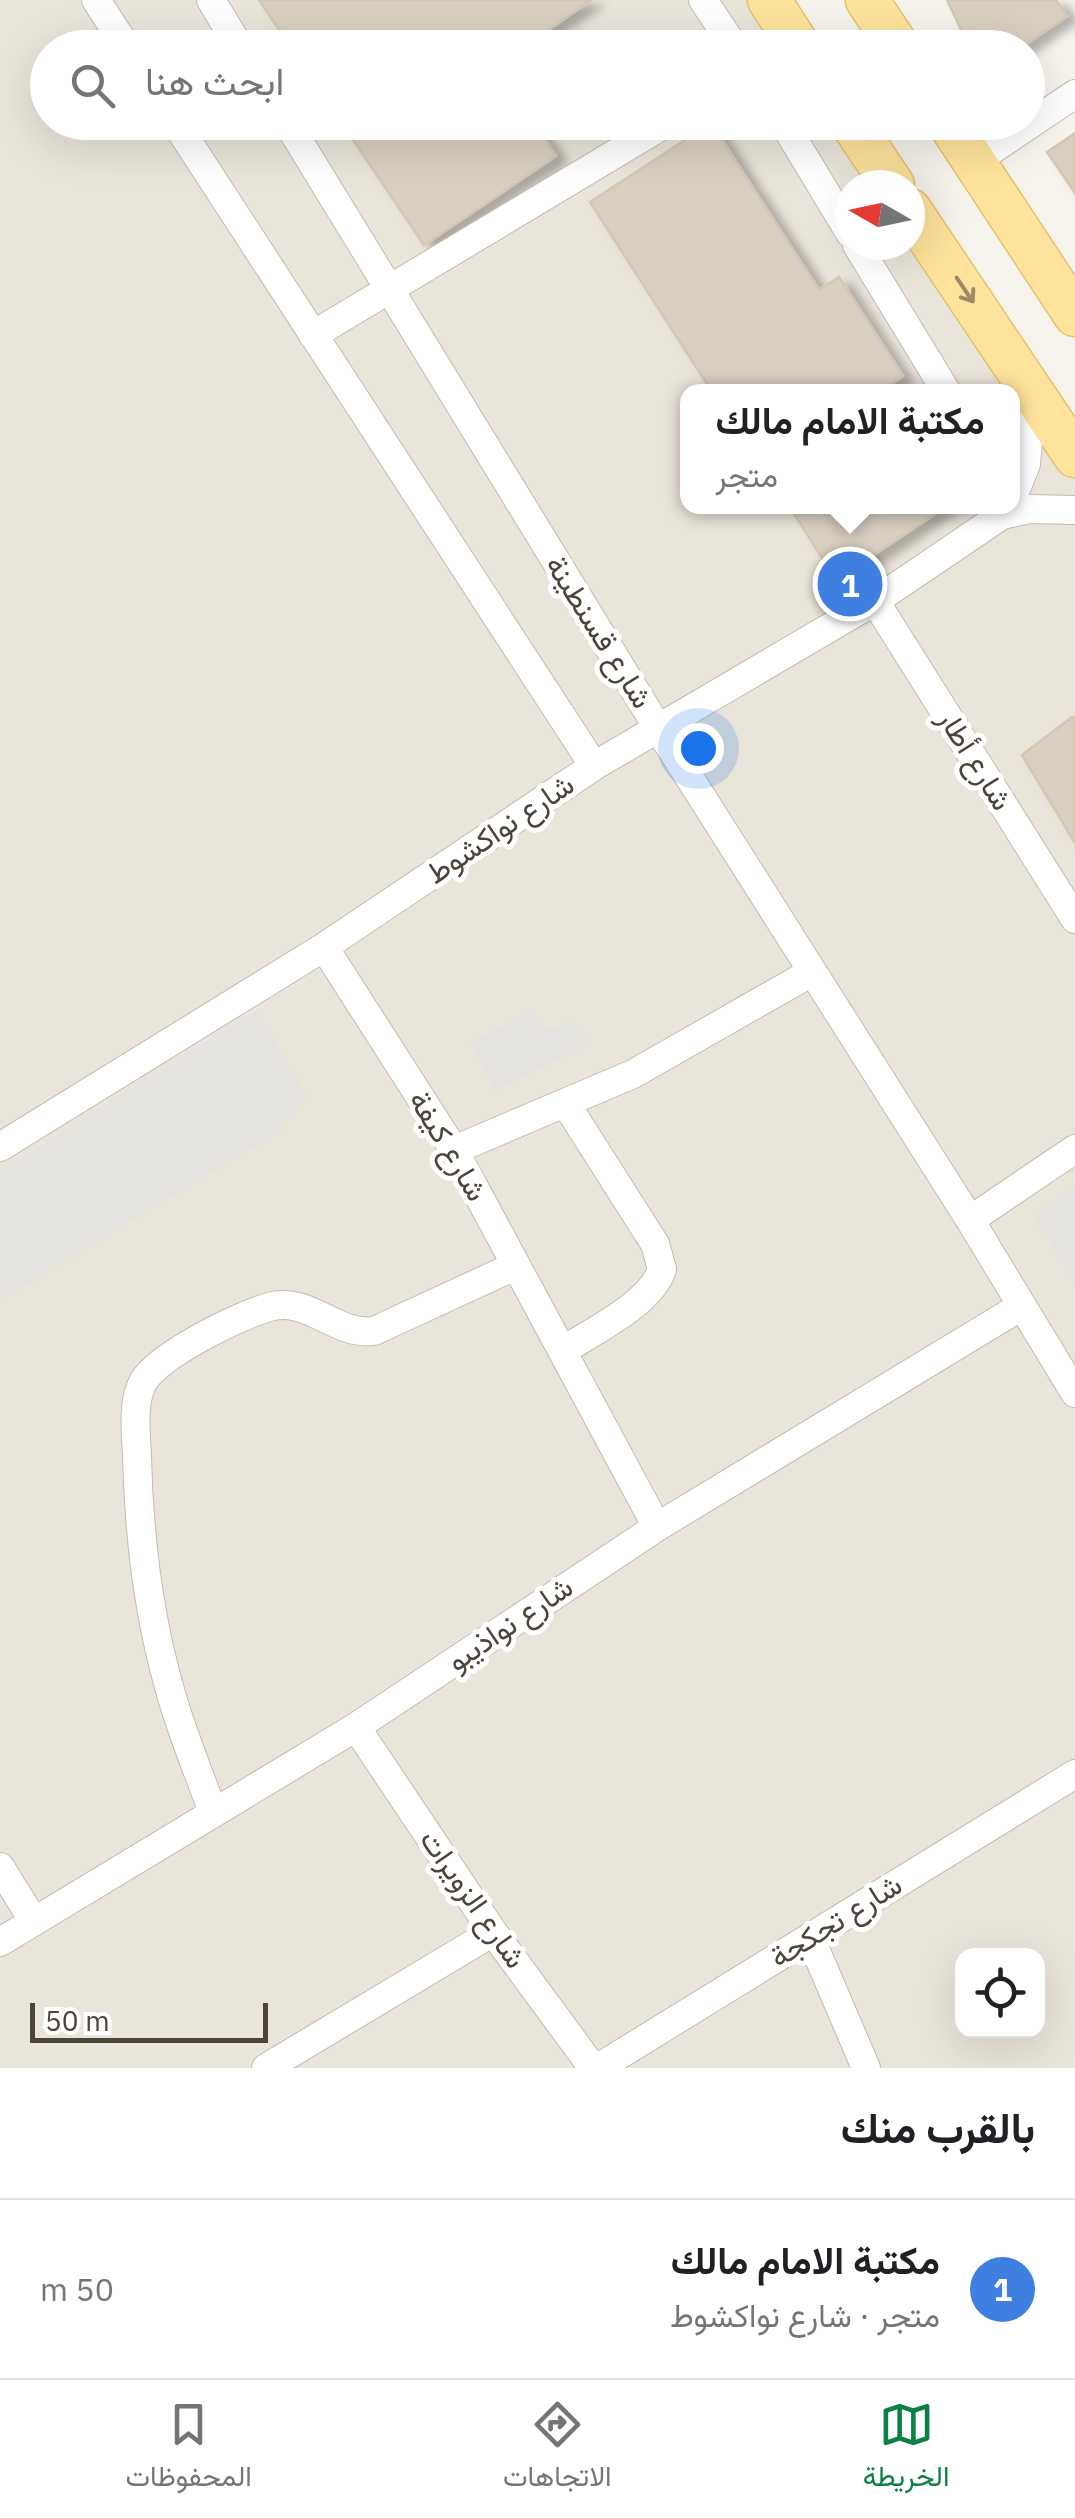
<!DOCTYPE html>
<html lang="ar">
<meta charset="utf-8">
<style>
body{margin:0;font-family:"IBM Plex Sans",Vazirmatn,sans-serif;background:#f6f6f6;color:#202124;direction:rtl}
.controls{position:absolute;right:30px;bottom:30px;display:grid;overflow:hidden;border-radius:20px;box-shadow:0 10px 40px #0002}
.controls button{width:90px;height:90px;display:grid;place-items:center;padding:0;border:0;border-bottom:2px solid #e0e0e0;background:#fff;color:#202124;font:50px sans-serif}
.compass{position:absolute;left:835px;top:170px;width:90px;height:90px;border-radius:50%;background:#fff;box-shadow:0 10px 40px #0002;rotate:279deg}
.scale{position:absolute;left:30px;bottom:25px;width:238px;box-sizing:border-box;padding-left:10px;border:5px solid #4b4439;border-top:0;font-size:28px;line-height:35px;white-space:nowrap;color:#4b4439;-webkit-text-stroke:8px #fff;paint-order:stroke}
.you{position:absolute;left:698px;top:748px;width:35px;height:35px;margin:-25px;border:8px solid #fff;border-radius:50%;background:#1a73e8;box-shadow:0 0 0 15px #1a73e833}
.badge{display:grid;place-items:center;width:65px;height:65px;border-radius:50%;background:#0b8043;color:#fff;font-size:32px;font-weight:700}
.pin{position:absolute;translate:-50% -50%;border:5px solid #fff;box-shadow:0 2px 10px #0006}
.popup{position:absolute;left:680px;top:384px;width:340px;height:130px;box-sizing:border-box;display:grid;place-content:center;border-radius:20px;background:#fff;filter:drop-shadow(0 2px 8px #0005);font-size:32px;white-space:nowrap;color:#757577}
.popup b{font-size:38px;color:#202124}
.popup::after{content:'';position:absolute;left:50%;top:100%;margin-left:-20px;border:20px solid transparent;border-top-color:#fff}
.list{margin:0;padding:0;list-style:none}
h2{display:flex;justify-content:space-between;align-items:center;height:130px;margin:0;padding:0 40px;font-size:42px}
h2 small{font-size:32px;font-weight:400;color:#757577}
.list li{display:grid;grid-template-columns:65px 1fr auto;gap:30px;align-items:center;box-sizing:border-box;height:180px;padding:0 40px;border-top:2px solid #e0e0e0}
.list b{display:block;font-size:38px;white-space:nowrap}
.list p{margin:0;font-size:32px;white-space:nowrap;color:#757577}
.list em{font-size:32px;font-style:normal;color:#757577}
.icon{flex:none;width:55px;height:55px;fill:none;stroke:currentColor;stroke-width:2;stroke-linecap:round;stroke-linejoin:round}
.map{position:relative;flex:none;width:1075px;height:2068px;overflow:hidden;direction:ltr}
.search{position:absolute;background:#fff;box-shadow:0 10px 40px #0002;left:30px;right:30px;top:30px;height:110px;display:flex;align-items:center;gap:25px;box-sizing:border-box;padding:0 35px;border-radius:55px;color:#757577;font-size:38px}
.sheet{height:310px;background:#fff}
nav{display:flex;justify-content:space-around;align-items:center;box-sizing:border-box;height:140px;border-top:2px solid #e0e0e0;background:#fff;font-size:28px;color:#757577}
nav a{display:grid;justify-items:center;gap:5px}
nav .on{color:#0b8043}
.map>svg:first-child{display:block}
.residential{fill:#eae5da;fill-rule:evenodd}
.parking{fill:#e5e3e0}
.building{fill:#d8cfc1;stroke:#d3c7b4;stroke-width:2.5;filter:url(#shadow)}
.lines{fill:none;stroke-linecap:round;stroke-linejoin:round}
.minor-casing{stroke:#c2bbae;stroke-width:30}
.primary-casing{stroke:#e6c16a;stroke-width:45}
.minor{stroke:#fff;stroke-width:28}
.primary{stroke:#ffe39c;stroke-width:42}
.oneway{stroke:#9c8c66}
.labels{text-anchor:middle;stroke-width:10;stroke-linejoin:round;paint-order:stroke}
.street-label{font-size:30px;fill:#4b4439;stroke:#fff}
</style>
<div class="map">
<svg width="1075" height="2068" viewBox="0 0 1075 2068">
<defs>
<filter id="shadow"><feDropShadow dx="11" dy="6" stdDeviation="5" flood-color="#0004"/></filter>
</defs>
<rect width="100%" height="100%" fill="#f6f3ec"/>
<path class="residential" d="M0 0H782L813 47 48 48V122L862 123 903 185H850V245H910L1075 448V2068H0ZM688 392H1012V506H688ZM962 1956H1038V2030H962Z"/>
<path class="parking" d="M256 1011 307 1095 279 1132 0 1300V1171Z
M530 1011 541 1031 558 1027 571 1019 588 1046 494 1090 471 1044Z
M1075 1188V1282L1034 1215Z"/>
<path class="building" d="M259 0H591L522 48H291Z
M947 0H1056L1067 16 1020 48H978L964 36Z
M341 122H533L556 156 424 245Z
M711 123 819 290 839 277 903 376 878 392H712L590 202Z
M1075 133V193L1047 152Z
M789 506H947L836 580Z
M1072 717 1075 719V843L1022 755Z"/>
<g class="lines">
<g class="minor-casing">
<path id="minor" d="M96 0 127 48
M211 0 240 48
M703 0 735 48
M175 122 594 766
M287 122 658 728 970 1220 1075 1393
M783 122 850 233
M974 162 1075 94
M857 245 946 391
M313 335 668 122
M1012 499 1026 464 1033 392
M875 601 1075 919
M324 947 454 1150 657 1527
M0 1147 324 947 594 766 875 601 1002 515 1029 509 1075 510
M454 1150 633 1074 812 972
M970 1220 1075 1149
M564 1350C593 1331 652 1303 662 1269L655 1244 566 1104
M356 1727 493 1932 593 2068
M213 1812C198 1771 181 1731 170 1690 148 1614 139 1535 137 1457 136 1433 132 1403 143 1382 158 1355 243 1313 273 1306 310 1298 337 1336 374 1331L515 1266
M0 1867 33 1920
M810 1937 866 2068
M0 1942 356 1727 657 1527 1020 1307
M266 2068 493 1932
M598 2068 1075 1774"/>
</g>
<g class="primary-casing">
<path id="primary" d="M769 0 800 48
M867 0 899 48
M851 122 893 185
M948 122 1075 315
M910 210 1075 456"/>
</g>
<use href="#minor" class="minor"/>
<use href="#primary" class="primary"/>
</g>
<defs><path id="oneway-shaft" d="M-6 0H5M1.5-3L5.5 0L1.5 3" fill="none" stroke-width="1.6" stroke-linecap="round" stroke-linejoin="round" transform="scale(2.5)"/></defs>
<use class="oneway" href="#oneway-shaft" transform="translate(965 290) rotate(56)"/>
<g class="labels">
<g class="street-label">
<text transform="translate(599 632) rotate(58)" y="10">شارع قسنطينة</text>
<text transform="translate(975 760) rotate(58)" y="10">شارع أطار</text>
<text transform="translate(500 829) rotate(-34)" y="10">شارع نواكشوط</text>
<text transform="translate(448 1146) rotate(59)" y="10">شارع كيفة</text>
<text transform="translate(510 1624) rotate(-34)" y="10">شارع نواذيبو</text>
<text transform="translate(473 1899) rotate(55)" y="10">شارع الزويرات</text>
<text transform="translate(836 1921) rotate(-32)" y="10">شارع تجكجة</text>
</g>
</g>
</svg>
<div class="controls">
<button><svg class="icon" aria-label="locate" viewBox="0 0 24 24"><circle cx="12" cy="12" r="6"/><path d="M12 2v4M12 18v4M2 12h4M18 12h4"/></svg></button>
</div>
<svg class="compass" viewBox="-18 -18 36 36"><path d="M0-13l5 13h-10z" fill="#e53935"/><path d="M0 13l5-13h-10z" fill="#757577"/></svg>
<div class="scale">50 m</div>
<div class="you"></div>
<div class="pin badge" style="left:850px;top:584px;background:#3f7fe0">1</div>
<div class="popup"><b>مكتبة الامام مالك</b>متجر</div>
<div class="search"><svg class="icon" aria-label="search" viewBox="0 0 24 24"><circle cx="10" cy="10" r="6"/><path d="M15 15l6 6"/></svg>ابحث هنا</div>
</div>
<section class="sheet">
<h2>بالقرب منك<small></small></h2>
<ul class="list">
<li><span class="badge" style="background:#3f7fe0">1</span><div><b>مكتبة الامام مالك</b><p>متجر · شارع نواكشوط</p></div><em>50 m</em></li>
</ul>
</section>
<nav>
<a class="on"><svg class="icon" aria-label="map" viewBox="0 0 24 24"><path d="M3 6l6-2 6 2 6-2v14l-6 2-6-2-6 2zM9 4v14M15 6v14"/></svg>الخريطة</a>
<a><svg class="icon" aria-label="directions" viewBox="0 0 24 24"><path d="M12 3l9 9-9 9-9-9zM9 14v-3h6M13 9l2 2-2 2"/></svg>الاتجاهات</a>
<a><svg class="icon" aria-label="saved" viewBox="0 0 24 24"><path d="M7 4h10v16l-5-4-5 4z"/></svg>المحفوظات</a>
</nav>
